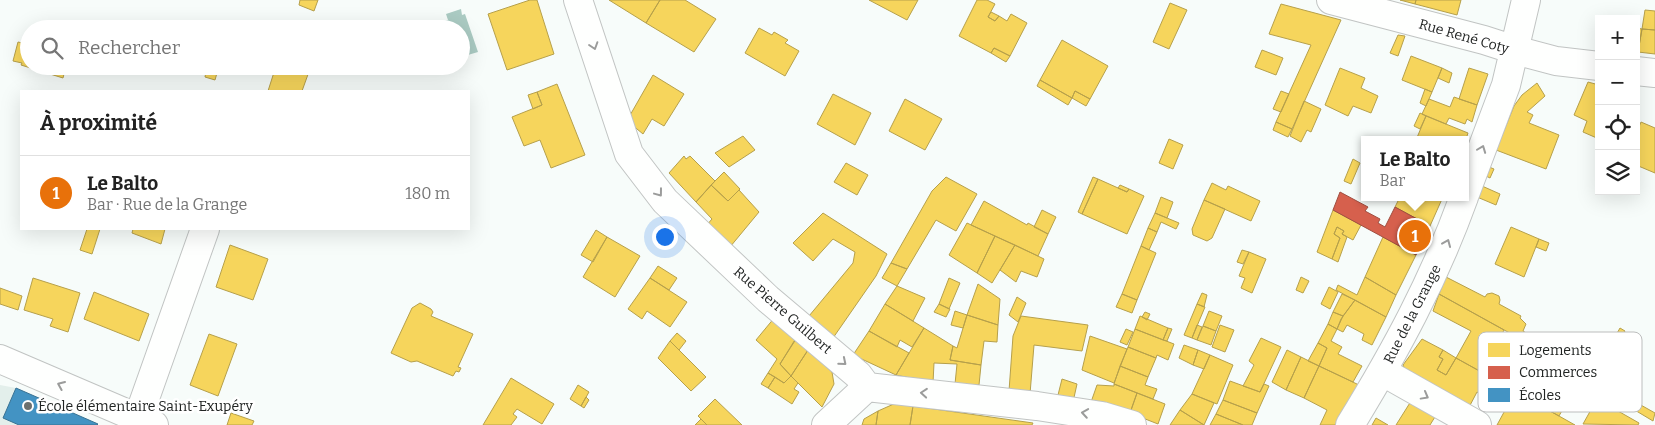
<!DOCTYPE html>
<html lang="fr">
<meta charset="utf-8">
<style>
body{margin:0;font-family:Bitter,serif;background:#f2f2f2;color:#222}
.controls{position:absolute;right:15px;top:15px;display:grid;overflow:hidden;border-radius:0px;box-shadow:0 5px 20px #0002}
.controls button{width:45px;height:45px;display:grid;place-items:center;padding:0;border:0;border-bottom:1px solid #e0e0e0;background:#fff;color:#222;font:25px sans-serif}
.you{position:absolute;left:664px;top:236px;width:18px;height:18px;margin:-12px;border:4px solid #fff;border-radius:50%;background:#1a73e8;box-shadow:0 0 0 8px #1a73e833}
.badge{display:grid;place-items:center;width:32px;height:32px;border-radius:50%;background:#0f766e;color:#fff;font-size:16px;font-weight:700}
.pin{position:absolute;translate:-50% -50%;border:2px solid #fff;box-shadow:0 1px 5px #0006}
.popup{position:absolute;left:1361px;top:136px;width:108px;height:65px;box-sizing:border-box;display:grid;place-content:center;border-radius:0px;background:#fff;filter:drop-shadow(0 1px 4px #0005);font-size:16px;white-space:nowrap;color:#767676}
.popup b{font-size:19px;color:#222}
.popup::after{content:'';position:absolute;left:50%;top:100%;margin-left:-10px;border:10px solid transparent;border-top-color:#fff}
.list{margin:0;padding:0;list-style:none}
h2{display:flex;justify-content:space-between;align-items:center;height:65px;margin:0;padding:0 20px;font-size:21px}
h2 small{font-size:16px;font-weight:400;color:#767676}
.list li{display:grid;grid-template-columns:32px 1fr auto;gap:15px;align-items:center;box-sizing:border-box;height:75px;padding:0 20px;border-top:1px solid #e0e0e0}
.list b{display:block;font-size:19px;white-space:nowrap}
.list p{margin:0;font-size:16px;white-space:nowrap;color:#767676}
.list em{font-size:16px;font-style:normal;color:#767676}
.icon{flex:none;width:28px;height:28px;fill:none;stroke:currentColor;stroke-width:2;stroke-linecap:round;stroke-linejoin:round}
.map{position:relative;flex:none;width:1655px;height:425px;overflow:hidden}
.search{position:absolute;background:#fff;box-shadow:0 5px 20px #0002;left:20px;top:20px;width:450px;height:55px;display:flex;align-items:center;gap:12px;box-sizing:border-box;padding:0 18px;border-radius:28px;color:#767676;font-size:19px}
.panel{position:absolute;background:#fff;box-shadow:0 5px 20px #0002;left:20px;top:90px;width:450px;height:140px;border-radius:0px}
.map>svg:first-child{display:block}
.built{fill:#e3efeb}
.water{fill:#abcbc3}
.homes{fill:#f6d55c;stroke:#b6a04b}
.shops{fill:#d6604d;stroke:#a04e40}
.schools{fill:#4393c3;stroke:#397293}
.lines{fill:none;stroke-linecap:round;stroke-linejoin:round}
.minor-casing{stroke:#c1c4c3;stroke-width:30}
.minor{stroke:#fefffe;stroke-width:28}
.oneway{stroke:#9b9c9b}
.poi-dot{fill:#6c706e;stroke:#fff;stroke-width:2}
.labels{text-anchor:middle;stroke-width:5;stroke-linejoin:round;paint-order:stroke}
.street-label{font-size:14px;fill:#212423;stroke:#fff}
.poi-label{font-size:14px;fill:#212423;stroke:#fff;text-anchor:start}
.key{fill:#fff;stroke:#bcbdbd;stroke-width:1}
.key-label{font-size:14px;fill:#212423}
</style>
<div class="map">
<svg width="1655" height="425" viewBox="0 0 1655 425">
<rect width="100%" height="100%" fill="#f7fcfa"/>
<path class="built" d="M0 385 16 388 98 424 97 425H0Z"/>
<path class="water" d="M461 9 462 15 465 14 478 52 461 57V29H447L445 21 448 20 446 14Z"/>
<path class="homes" d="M300 0H318L314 11 299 5Z
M530 0H537L554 54 507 70 488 14Z
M609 0H660L646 23Z
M660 0H685L716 19 694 52 646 23Z
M869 0H918L907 20Z
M977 0H987L995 4 988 17 995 21 999 16 1007 21 1011 14 1027 23 1010 56 994 48 991 53 959 36Z
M1400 0H1416L1415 4Z
M1416 0H1461L1457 15 1415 4Z
M1170 3 1187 10 1169 49 1153 42Z
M1281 4 1341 20 1292 129 1276 122 1311 45 1269 34Z
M1645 10 1655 11V30L1642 29Z
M991 12 999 16 995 21 988 17Z
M759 28 772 35 774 32 788 40 785 43 799 51 785 76 745 53Z
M1636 28 1642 29 1638 52H1636Z
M1642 29 1655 30V54L1638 52Z
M1398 35 1405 36 1398 56 1390 53Z
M29 38V66H66L63 78 21 65 22 63 13 61 18 42 27 44Z
M1062 40 1108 66 1090 99 1075 91 1072 98 1040 80Z
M994 48 1010 56 1006 62 991 53Z
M1262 50 1283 58 1276 75 1255 67Z
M1411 56 1442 68 1432 92 1402 80Z
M207 66H219L215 80 205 77Z
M276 66H311L302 91H268Z
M1340 68 1365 78 1361 88 1378 96 1371 113 1353 106 1348 116 1325 105Z
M1442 68 1452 73 1449 83 1438 78Z
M1469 68 1488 74 1477 105 1459 99Z
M653 75 684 94 664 126 652 119 643 134 631 124 629 117Z
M1040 80 1072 98 1068 105 1037 86Z
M1588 82 1599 85V91L1596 95 1599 96V139L1583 132 1587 121 1574 115Z
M1537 83 1545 96 1527 112 1533 115 1529 123 1559 135 1546 169 1496 150 1514 106 1522 95Z
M557 84 585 155 551 168 540 140 524 146 512 117 542 105 537 92Z
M1425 89 1432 92 1426 106 1420 103Z
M1075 91 1090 99 1086 106 1072 98Z
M1281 91 1289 94 1281 112 1273 109Z
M537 92 542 105 533 109 528 95Z
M833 94 871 113 855 145 817 124Z
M1454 97 1477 105 1472 122 1467 119 1465 124 1449 118 1446 124 1422 114 1429 99 1450 107Z
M905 99 942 119 925 150 889 131Z
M1304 101 1321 109 1311 132 1307 130 1301 142 1290 136Z
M1420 113 1426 116 1420 129 1414 126Z
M1426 116 1468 133 1465 142V140H1416Z
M1276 122 1292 129 1288 137 1273 130Z
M1641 122 1655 128V173L1636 165V134Z
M743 136 755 150 729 167 715 153Z
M1169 139 1183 145 1173 169 1159 163Z
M684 156 686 159 690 156 715 181 696 202 669 173Z
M1353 159 1360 163 1351 184 1344 181Z
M846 163 868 175 857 195 834 182Z
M1489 167 1494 169 1490 178 1486 176Z
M724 172 740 189 728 201 711 185Z
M946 177 977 194 956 231 936 220 907 269 891 263 932 191Z
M1093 177 1098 179 1082 214 1078 212Z
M1098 179 1127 192 1129 189 1144 196 1127 234 1082 214Z
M1212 183 1226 190 1228 186 1260 201 1251 221 1204 200Z
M711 185 728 201 739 190 759 212 730 247 706 226 712 219 696 202Z
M1120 185 1129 189 1127 192 1118 188Z
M1482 186 1500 194 1496 205 1477 197Z
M1161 197 1173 202 1167 218 1155 213Z
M1400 197H1438L1442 199 1430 226 1395 207Z
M1204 200 1225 209 1212 238 1207 241 1193 235 1192 229Z
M984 201 1027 225 1028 223 1048 234 1038 256 971 225Z
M1042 210 1056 217 1048 234 1034 227Z
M1333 210 1361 225 1353 240 1342 234 1344 231 1337 227 1334 234 1340 238 1332 259 1317 252Z
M823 213 887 254 876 276 833 338 809 316 853 263 855 252 833 239 813 261 793 243Z
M1155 213 1179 223 1176 229 1161 222 1157 232 1148 228Z
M967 223 995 236 977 273 949 255Z
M1337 227 1344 231 1342 234 1347 237 1338 262 1332 259 1340 238 1334 234Z
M1511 227 1539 239 1524 277 1495 264Z
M1148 228 1157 232 1149 250 1141 246Z
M87 229H100L92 254 80 250Z
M133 229H165L161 244 132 233Z
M596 230 607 237 593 262 581 255Z
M995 236 1015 245 992 283 977 273Z
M607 237 640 256 615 297 583 277Z
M1383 237 1416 255 1396 295 1365 277Z
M1539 239 1549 243 1546 251 1536 247Z
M230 245 268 259 253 300 216 287Z
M1015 245 1044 259 1037 277 1021 271 1016 282 1000 270Z
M1141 246 1156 253 1137 300 1122 294Z
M1242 250 1249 252 1243 264 1237 262Z
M1249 252 1266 259 1252 293 1241 288 1245 278 1239 276Z
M891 263 907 269 897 286 882 278Z
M658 266 677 278 669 290 650 278Z
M1301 277 1309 281 1303 293 1296 290Z
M1365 277 1396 295 1386 317 1336 290 1338 285 1357 295Z
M1446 277 1485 297 1487 294 1492 293 1499 296 1500 300 1499 304 1521 316 1520 318 1526 324 1523 331 1539 341 1535 347 1439 294Z
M33 278 80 293 68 332 50 326 53 319 24 310Z
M650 278 687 302 670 327 647 311 642 319 628 309Z
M949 278 960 283 949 309 939 304Z
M978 284 1000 299 998 325 967 315Z
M897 286 925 298 913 321 885 304Z
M1329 287 1338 292 1330 309 1321 304Z
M0 288 22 296 18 310 0 304Z
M94 292 149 314 139 341 84 319Z
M1202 293 1207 295 1204 307 1197 304Z
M1122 294 1137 300 1132 313 1116 307Z
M1342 294 1355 300 1343 316 1333 312Z
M1439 294 1504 330 1486 367 1506 379 1503 384 1456 358 1471 331 1433 311Z
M1017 297 1026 303 1018 322 1009 315Z
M1355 300 1386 317 1372 345 1362 340 1364 334 1347 325 1343 332 1337 329 1341 319Z
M420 303 431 309 433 312 431 316 473 334 458 367 461 368 459 372 456 371 453 376 417 361 411 362 391 353 412 308Z
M885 304 924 328 912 347 900 340 897 347 869 331Z
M939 304 950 309 946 317 934 312Z
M1197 304 1205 307 1192 338 1184 335Z
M955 311 967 315 963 328 951 325Z
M1209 311 1222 316 1216 331 1203 326Z
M1145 312 1150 314 1147 320 1142 317Z
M1333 312 1343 316 1337 329 1328 324Z
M967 315 998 325 997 342 984 341 981 365 950 360 953 346 957 348Z
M1021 316 1088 325 1082 351 1034 345 1030 394 1009 391 1013 336Z
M1140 316 1168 328 1163 340 1135 329Z
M775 317 798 336 780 364 791 376 784 383 768 373 777 359 756 340Z
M1328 324 1337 329 1331 341 1342 347 1338 354 1362 366 1353 382 1319 366 1327 348 1318 343Z
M1197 325 1202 327 1197 340 1192 338Z
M1220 325 1234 330 1225 352 1212 347Z
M1203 326 1216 331 1211 345 1197 340Z
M924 328 953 346 950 360 981 365 979 385 955 384 957 364 934 363 933 383 896 375Z
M1168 328 1172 329 1167 341 1163 340Z
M1620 328 1625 331 1621 338 1616 335Z
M1126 329 1133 332 1127 345 1120 342Z
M1135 329 1174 344 1168 360 1157 355 1156 358 1128 347Z
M869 331 909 353 896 375 853 355Z
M677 333 686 341 679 350 670 341Z
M209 334 237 344 218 396 190 385Z
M1581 334 1594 341 1589 350 1576 342Z
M1090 336 1127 349 1114 383 1082 370Z
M796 338 808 350 791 376 780 364Z
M1261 338 1281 347 1260 392 1243 386 1254 365 1249 361Z
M1422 339 1443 350 1439 357 1443 359 1437 370 1446 375 1456 358 1503 384 1493 402 1477 392 1467 411 1408 377 1403 365Z
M1547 339 1558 345 1552 356 1541 350Z
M670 341 706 377 691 391 658 358Z
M1539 341 1545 344 1541 350 1535 347Z
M1318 343 1327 348 1319 366 1308 361Z
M1184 345 1198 350 1193 365 1179 358Z
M1558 345 1571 352 1565 363 1552 356Z
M1128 347 1156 358 1148 377 1120 366Z
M1540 349 1583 373 1559 416 1516 392 1521 384 1529 388 1533 381 1540 385 1547 372 1541 368 1544 361 1536 356Z
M808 350 832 372 834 384 822 407 791 376Z
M1198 350 1210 355 1204 369 1193 365Z
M1287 350 1301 357 1286 390 1272 382Z
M1443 350 1456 358 1446 375 1437 370 1443 359 1439 357Z
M1210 355 1233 365 1217 404 1192 394Z
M1569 355 1584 363 1579 371 1565 363Z
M1301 357 1319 366 1304 398 1286 390Z
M1120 366 1148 377 1145 385 1157 389 1153 399 1114 384Z
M1319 366 1359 385 1337 425H1320L1327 410 1304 398Z
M768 373 775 377 768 388 761 384Z
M791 376 798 383 794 389 799 392 792 404 768 388 775 377 784 383Z
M511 378 554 404 542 424 517 409 513 414 517 417 511 425H483Z
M1062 379 1077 384 1073 402 1057 399Z
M1230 381 1260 392 1264 384 1269 386 1257 413 1223 400Z
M1114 384 1137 393 1130 413 1090 405 1097 385 1114 386Z
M578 385 589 392 581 406 570 399Z
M1605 385 1616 391 1608 405 1597 399Z
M1616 391 1655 413 1653 421 1613 397Z
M1515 392 1559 416 1575 425H1497Z
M1137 393 1165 404 1158 424 1130 413Z
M1192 394 1214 403 1204 425 1180 410Z
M586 397 589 400 584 408 581 406Z
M1413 398 1438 412 1430 425H1396Z
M715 399 742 425H707L698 416Z
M1597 399 1639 423 1638 425 1583 424Z
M1223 400 1257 413 1252 425H1243L1216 414Z
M896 403 913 406 910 425H876L878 411Z
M913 406 1033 423 1032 425H910Z
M1180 410 1204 425H1170Z
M878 411 876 425H862L864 419Z
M231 413 254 421 252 425H227Z
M1216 414 1243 425H1210Z
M1376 418 1388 425H1372Z
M701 419 707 425H695Z"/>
<path class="shops" d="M1340 192 1368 207 1365 211 1380 219 1378 223 1385 227 1395 207 1430 226 1416 255 1333 210Z"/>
<path class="schools" d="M16 388 98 424 97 425H19L3 418Z"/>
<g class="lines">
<g class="minor-casing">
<path id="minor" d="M578 0 629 154 665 201 768 299 858 375 867 387 1037 406 1102 416 1132 425
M1331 0 1484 40 1515 50 1556 61 1599 66
M1636 71 1655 73
M1465 194 1506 85 1526 0
M0 359 154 425
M1383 372 1477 425
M138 418 205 229
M826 425 867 387
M1350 425C1396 350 1434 280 1464 197"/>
</g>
<use href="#minor" class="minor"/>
</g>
<defs><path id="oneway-chevron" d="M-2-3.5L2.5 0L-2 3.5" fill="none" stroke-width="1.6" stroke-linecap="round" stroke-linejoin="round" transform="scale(1.25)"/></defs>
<g class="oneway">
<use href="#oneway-chevron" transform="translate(594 46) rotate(72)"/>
<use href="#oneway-chevron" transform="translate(1482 149) rotate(-69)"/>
<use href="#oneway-chevron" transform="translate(659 193) rotate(53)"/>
<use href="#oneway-chevron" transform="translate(1447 243) rotate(-67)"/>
<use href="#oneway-chevron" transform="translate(843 362) rotate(40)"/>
<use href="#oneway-chevron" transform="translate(61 385) rotate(-157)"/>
<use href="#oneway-chevron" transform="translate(924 393) rotate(-175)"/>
<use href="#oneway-chevron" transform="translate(1425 396) rotate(29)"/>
<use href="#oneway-chevron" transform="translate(1085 413) rotate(-171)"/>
</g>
<circle class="poi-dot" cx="28" cy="406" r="5"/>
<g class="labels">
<g class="street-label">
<text transform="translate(1464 36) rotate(16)" y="5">Rue René Coty</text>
<text transform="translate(783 310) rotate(41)" y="5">Rue Pierre Guilbert</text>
<text transform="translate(1412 314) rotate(-63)" y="5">Rue de la Grange</text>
</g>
<g class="poi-label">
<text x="38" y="411">École élémentaire Saint-Exupéry</text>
</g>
</g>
<rect x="1478" y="332" width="164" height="80" rx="8" class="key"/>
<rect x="1488" y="343" width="22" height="14" fill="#f6d55c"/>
<rect x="1488" y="366" width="22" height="13" fill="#d6604d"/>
<rect x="1488" y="388" width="22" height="14" fill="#4393c3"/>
<g class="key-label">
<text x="1519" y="355">Logements</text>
<text x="1519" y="377">Commerces</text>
<text x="1519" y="400">Écoles</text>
</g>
</svg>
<div class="controls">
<button>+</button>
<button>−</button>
<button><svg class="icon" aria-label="locate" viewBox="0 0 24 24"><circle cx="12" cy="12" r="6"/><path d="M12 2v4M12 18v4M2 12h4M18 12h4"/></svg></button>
<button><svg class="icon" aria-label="layers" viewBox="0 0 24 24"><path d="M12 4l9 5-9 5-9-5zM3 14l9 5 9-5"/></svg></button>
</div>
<div class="you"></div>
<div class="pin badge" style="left:1415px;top:236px;background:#e8710a">1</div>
<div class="popup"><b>Le Balto</b>Bar</div>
<div class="search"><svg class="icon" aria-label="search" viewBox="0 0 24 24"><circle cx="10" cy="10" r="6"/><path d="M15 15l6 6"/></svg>Rechercher</div>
<section class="panel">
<h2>À proximité<small></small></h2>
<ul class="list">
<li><span class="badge" style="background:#e8710a">1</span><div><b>Le Balto</b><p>Bar · Rue de la Grange</p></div><em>180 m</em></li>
</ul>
</section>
</div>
